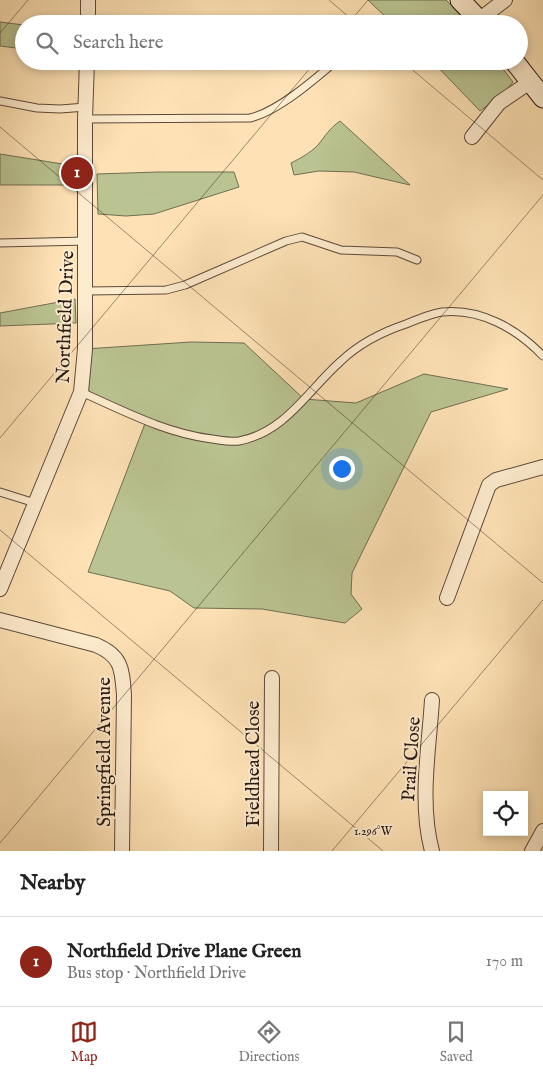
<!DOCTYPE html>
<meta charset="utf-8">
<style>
body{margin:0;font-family:"IM FELL English",serif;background:#f2f2f2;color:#222}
.controls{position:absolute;right:15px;bottom:15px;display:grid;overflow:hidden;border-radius:0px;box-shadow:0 2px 8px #0003}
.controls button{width:45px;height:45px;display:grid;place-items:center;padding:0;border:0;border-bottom:1px solid #e0e0e0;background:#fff;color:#222;font:25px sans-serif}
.you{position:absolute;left:341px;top:468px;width:18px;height:18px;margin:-12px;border:4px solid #fff;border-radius:50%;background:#1a73e8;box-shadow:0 0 0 8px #1a73e833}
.badge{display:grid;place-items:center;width:32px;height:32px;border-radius:50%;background:#8f2418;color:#fff;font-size:16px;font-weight:700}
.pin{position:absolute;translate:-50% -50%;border:2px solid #fff;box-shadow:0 1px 5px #0006}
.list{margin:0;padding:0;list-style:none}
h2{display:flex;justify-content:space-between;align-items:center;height:65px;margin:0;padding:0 20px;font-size:21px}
h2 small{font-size:16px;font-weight:400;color:#767676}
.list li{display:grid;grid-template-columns:32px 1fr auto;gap:15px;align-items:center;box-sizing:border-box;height:90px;padding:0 20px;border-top:1px solid #e0e0e0}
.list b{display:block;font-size:19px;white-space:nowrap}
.list p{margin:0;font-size:16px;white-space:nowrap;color:#767676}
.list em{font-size:16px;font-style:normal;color:#767676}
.icon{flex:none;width:28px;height:28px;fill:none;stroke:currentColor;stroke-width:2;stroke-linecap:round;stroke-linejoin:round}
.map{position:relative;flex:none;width:543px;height:851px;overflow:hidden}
.search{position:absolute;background:#fff;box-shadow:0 2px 8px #0003;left:15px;right:15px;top:15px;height:55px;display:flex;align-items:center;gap:12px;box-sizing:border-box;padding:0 18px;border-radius:28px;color:#767676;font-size:19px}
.sheet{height:155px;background:#fff}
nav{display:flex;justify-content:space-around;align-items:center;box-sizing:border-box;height:70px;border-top:1px solid #e0e0e0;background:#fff;font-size:14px;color:#767676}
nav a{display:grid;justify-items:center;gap:2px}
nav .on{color:#8f2418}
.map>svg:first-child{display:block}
.green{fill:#bac492;stroke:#706e52}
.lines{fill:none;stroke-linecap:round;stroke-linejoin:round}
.lane-casing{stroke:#5d4a3a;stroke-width:9}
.street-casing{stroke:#5d4a3a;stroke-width:16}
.secondary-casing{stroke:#271811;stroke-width:21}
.lane{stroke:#feeccf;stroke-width:7}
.street{stroke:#feeccf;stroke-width:14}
.secondary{stroke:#feeccf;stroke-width:19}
.ticks{fill:none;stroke:#271811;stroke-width:1;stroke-opacity:0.45}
.labels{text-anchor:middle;stroke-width:4;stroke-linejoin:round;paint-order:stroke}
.street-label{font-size:19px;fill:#271811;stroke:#feeccf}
.ticks-label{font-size:12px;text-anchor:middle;fill:#271811;stroke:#feeccf;stroke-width:4;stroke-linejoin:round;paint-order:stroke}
</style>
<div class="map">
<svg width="543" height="851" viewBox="0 0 543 851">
<rect width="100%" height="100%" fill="#fee2b5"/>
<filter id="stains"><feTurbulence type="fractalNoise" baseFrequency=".004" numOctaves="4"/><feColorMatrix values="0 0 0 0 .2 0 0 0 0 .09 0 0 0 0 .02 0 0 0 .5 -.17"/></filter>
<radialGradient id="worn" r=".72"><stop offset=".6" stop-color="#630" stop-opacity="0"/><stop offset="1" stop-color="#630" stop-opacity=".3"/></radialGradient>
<path class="green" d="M368 0H446L469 24H393Z
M0 22 24 25V49L0 46Z
M149 61H225L149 65Z
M432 61H497L513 82 504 93 480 111Z
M340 121 410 185 354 172 319 171 294 175 291 163C301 158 310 153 318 145 325 136 330 128 340 121Z
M0 154 75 166V185H0Z
M158 172H234L239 187 154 214 126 216 98 214 97 174Z
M75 299 76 323 0 326V313Z
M191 342 244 343 304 399 356 403 424 374 508 389 431 412 352 573 351 594 362 609 345 623 262 609 194 608 170 591 88 572 146 421 81 392 85 349Z"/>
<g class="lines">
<g class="lane-casing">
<path id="lane" d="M0 101 37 108 60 109 86 107
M85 119 250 118C277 112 314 80 336 61
M0 243 86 241
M86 291 166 290 185 285 286 241 302 237 341 250 397 252 417 260
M81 392C124 411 165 433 212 439 220 440 230 442 239 441 286 432 308 390 341 361 360 343 382 332 406 324 418 319 430 314 442 312 481 308 517 329 543 356
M0 492 35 503"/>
</g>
<g class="street-casing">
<path id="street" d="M480 19 505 0
M88 24V0
M472 137 499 103 530 82
M0 589 81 392 85 349V119L87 61
M447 598 489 485 496 480 543 467
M0 620 96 645C122 656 122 669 124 695L122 851
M271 851 272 678
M432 851C419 803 429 749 432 700
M532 851 543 831"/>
</g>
<g class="secondary-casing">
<path id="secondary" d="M460 0 483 24
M514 61 543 98"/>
</g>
<use href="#lane" class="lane"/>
<use href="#street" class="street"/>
<use href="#secondary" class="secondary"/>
</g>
<path class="ticks" d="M329 0 357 24M348 24 368 0M0 33 28 0M402 61 543 180M0 127 543 583M0 438 316 61M0 530 383 851M0 843 543 195M332 851 543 600"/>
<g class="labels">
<g class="street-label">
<text transform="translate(64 317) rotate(-88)" y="7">Northfield Drive</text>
<text transform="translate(103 752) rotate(-90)" y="7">Springfield Avenue</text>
<text transform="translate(410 759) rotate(-86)" y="7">Prail Close</text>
<text transform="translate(252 764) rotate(-90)" y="7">Fieldhead Close</text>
</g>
</g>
<g class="ticks-label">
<text x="373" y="835">1.296°W</text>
</g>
<rect width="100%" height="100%" filter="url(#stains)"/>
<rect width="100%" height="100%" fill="url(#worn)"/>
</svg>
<div class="controls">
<button><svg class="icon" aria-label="locate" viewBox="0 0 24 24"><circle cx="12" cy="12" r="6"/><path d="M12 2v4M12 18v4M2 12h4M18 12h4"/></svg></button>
</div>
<div class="you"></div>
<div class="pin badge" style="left:77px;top:173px">1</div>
<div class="search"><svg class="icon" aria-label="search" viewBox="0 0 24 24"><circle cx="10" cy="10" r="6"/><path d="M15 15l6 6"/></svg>Search here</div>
</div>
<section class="sheet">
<h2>Nearby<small></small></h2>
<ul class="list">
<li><span class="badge">1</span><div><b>Northfield Drive Plane Green</b><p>Bus stop · Northfield Drive</p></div><em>170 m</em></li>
</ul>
</section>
<nav>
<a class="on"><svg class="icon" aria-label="map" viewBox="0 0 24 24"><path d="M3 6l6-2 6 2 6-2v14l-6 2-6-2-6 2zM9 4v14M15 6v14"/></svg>Map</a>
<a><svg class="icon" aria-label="directions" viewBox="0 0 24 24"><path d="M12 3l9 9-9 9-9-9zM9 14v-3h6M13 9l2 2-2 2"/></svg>Directions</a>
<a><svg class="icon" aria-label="saved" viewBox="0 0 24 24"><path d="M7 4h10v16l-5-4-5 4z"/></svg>Saved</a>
</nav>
